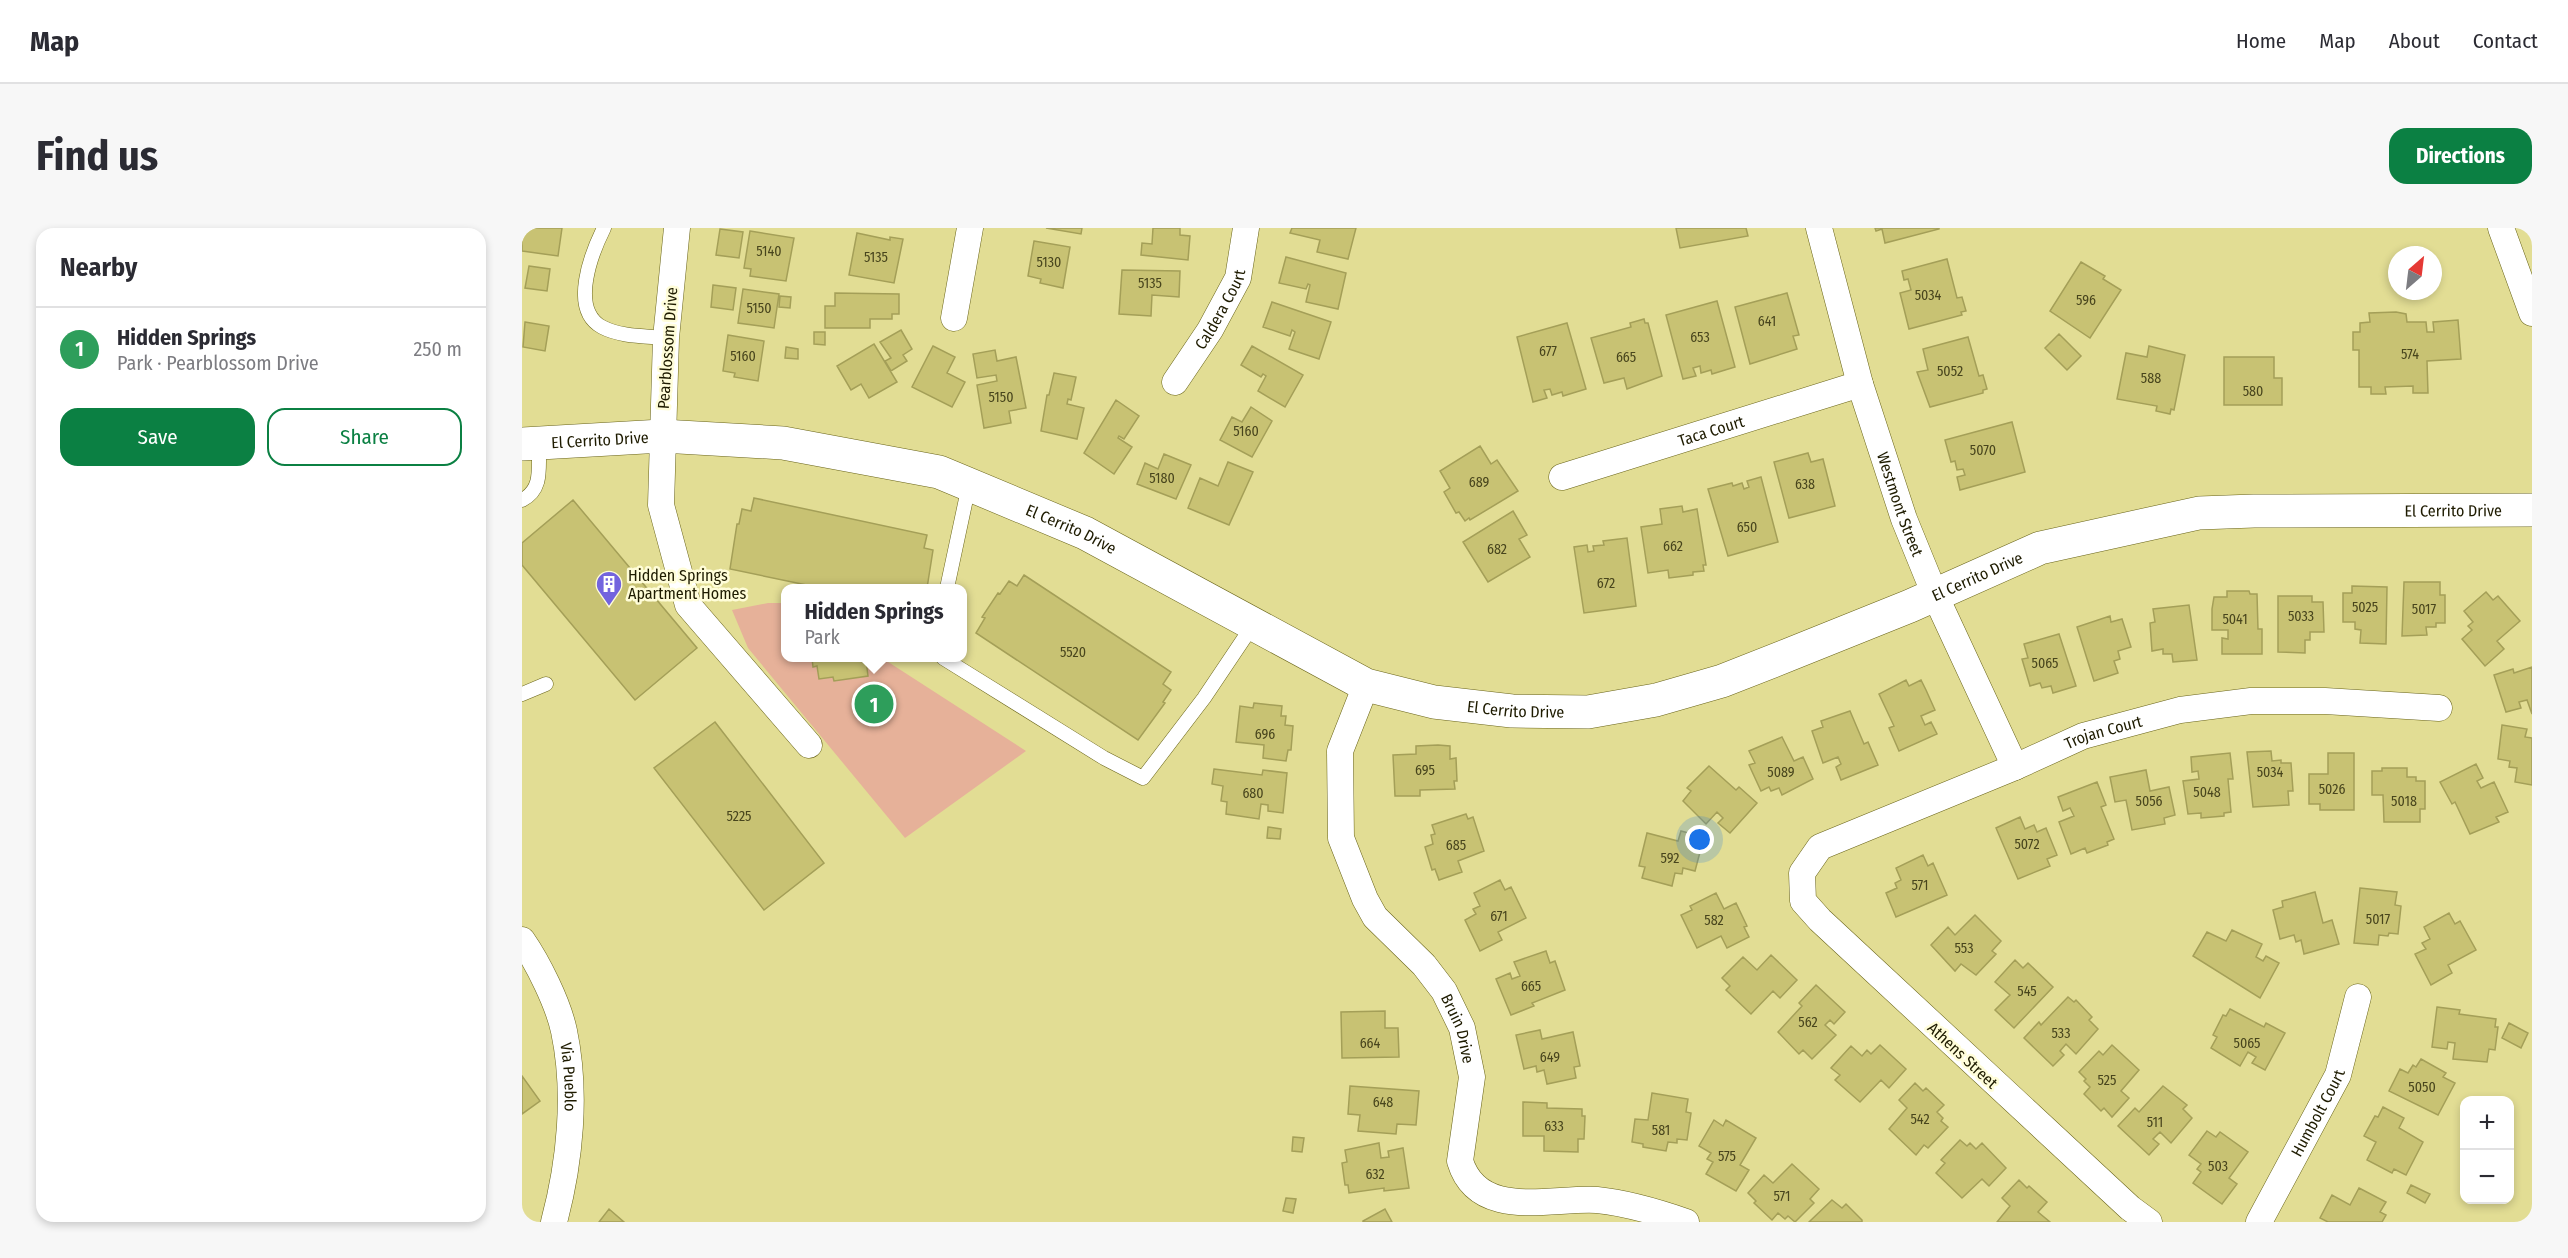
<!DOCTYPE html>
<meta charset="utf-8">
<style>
body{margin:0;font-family:"Fira Sans Condensed",sans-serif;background:#f7f7f7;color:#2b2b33}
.controls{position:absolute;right:18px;bottom:18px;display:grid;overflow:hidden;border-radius:12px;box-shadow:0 3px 9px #0003}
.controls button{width:54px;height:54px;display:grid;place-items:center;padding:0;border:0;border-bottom:2px solid #e1e1e2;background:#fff;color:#2b2b33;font:30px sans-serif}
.compass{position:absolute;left:1866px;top:18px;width:54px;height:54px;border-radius:50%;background:#fff;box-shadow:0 3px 9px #0003;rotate:28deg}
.you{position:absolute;left:1178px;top:612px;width:21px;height:21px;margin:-15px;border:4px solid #fff;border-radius:50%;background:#1a73e8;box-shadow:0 0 0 9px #1a73e833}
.badge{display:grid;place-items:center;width:39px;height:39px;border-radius:50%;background:#0b8043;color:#fff;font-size:20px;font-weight:700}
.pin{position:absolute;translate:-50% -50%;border:3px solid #fff;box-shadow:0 2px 6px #0006}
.popup{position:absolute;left:259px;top:356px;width:186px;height:78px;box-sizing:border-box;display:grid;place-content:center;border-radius:12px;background:#fff;filter:drop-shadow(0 2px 4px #0005);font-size:20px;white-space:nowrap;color:#7c7c81}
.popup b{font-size:22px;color:#2b2b33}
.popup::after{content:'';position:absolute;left:50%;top:100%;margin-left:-12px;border:12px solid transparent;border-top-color:#fff}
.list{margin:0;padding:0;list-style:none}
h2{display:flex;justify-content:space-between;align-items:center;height:78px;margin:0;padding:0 24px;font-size:26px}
h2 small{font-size:20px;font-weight:400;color:#7c7c81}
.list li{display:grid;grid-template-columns:39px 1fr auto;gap:18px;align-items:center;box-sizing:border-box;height:84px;padding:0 24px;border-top:2px solid #e1e1e2}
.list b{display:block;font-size:22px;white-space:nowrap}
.list p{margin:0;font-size:20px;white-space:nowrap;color:#7c7c81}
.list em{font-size:20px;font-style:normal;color:#7c7c81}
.actions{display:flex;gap:12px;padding:18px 24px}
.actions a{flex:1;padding:14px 0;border:2px solid #0b8043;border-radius:18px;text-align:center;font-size:21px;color:#0b8043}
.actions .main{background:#0b8043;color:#fff}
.map{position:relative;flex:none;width:2010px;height:994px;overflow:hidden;border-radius:18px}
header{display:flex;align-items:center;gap:36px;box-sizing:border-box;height:84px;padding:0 30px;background:#fff;border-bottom:2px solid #e1e1e2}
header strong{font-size:28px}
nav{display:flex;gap:33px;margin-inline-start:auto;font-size:21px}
.intro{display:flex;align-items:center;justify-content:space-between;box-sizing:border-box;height:144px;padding:0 36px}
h1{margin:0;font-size:42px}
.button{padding:15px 27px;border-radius:18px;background:#0b8043;color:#fff;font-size:21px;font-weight:700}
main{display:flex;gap:36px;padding:0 36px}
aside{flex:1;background:#fff;border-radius:18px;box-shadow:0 3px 9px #0003}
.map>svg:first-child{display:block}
.green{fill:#e6b199}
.building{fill:#c8c273;stroke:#a49f58;stroke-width:1.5}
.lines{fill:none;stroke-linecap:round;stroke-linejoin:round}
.lane-casing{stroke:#696419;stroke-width:15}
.street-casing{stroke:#696419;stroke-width:27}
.secondary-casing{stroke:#696419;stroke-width:34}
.lane{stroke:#fff;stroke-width:14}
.street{stroke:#fff;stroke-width:26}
.secondary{stroke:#fff;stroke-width:33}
.labels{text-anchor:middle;stroke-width:5;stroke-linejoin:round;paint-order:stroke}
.number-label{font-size:14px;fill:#48451d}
.street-label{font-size:16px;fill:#1e1b00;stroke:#fffdd9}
.poi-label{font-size:16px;fill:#1e1b00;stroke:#fffdd9;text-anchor:start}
</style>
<header>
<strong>Map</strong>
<nav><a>Home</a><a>Map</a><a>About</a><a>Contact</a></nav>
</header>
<div class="intro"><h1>Find us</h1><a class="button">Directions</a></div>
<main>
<aside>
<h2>Nearby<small></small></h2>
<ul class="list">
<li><span class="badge" style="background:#2e9e5b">1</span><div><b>Hidden Springs</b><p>Park · Pearblossom Drive</p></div><em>250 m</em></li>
</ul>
<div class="actions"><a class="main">Save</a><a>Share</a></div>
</aside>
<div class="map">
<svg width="2010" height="994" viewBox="0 0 2010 994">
<rect width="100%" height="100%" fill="#e2dd94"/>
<path class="green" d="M246 375H263L264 430H360L504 523 383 610 226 420 210 382Z"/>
<path class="building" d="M0 0H40L36 28 0 23Z
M524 0H560L559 6Z
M631 0H658V7L668 8 666 32 619 27 620 15 630 16Z
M770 0H834L826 31 795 24 798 12 768 5Z
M1154 0H1224L1226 8 1158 20Z
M1353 0H1417V1L1363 15 1360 1 1354 3Z
M198 1 221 4 217 30 194 27Z
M228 3 272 10 264 53 228 48 229 41 222 40Z
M335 5 368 12V9L381 11 372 55 327 47Z
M512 13 548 19 541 60 518 55 519 51 506 48Z
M764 29 824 45 816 81 784 74 788 57 786 56 784 61 757 55Z
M1425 31 1435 70 1440 69 1444 83 1439 84 1440 87 1387 101 1378 65 1389 62 1386 51 1382 52 1380 43Z
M1559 34 1583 48 1581 51 1599 62 1568 110 1528 83Z
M7 38 28 41 25 63 3 60Z
M600 42 658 43 657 69 630 67 629 88 597 86Z
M191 57 214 60 211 82 189 79Z
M221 61 257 66 252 100 216 95Z
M313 65 377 66V86H370V91H348V100H303V78H313Z
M1265 65 1277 107 1271 108 1275 121 1228 136 1213 79Z
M258 68 269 69 268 80 257 79Z
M1195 73 1213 139 1190 146 1189 142 1179 145 1178 138 1171 140 1174 148 1161 151 1144 87Z
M750 74 809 94 797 131 767 121 773 104 770 102 768 108 741 99Z
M1874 84 1884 86 1885 94H1904L1905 104H1912L1911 94 1936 92 1939 131 1905 133 1906 165H1891V158L1863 159 1864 166H1849V159H1837V122H1831V104H1838V95L1848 94 1847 85Z
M1122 91 1123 95H1126L1140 148 1105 161 1102 150 1082 155 1069 110 1109 99 1108 95Z
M3 94 27 98 23 123 1 119Z
M1045 95 1064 161 1041 168 1040 164 1030 167 1028 161 1022 162 1025 170 1011 174 995 109Z
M379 102 390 121 381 127 385 133 369 143 363 133 369 130 358 114Z
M292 104H303V117L292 116Z
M1537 106 1559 128 1545 142 1523 120Z
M206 107 242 113 236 153 212 149 213 145 201 143Z
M1446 109 1457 148 1461 147 1465 161 1461 162V165L1408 179 1395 144 1406 142 1401 121Z
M352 116 375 154 347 170 339 156 329 162 315 138Z
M411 118 433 129 425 145 443 154 430 179 390 159Z
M730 118 781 147 763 179 736 163 744 148 741 146 739 149 719 137Z
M1627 118 1663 127 1652 182 1649 181 1648 186 1634 183 1635 178 1595 171 1604 125 1625 129Z
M264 119 276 121V131L263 130Z
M473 122 475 133 494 129 504 180 487 183 489 195 462 200 455 157 475 153 474 147 455 150 451 126Z
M1702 129H1752V150H1760V177H1702Z
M532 145 554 149 549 172 546 171 545 176 562 180 555 211 519 203 525 167H527Z
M594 172 617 188 602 211 597 208 596 210 610 219 592 246 562 225Z
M729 179 750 193 730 229 698 212 710 189 720 194Z
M1490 194 1503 244 1438 262 1435 249 1443 247 1441 241 1435 242 1433 233 1429 234 1423 212Z
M958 218 969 236 975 232 996 263 948 292 947 290 943 293 937 284 934 285 922 264 928 260 918 243Z
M1286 225 1289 234 1301 231 1313 278 1267 290 1252 234Z
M642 226 669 237 654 271 615 256 623 235 636 241Z
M706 234 731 244 707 297 666 280 678 250 696 258Z
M1239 249 1256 314 1206 328 1186 261 1210 255 1211 258 1220 255 1222 261 1227 259 1225 253Z
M232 270 405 307 402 320 411 322 405 360H299L208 341 215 296H217L220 281 229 283Z
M51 272 175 420 113 472 0 337V315Z
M1160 278 1161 284 1175 281 1184 337H1181L1182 343 1171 344V347L1147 350 1146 342 1126 345 1119 299 1140 296 1138 281Z
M991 283 1005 307 997 311 1008 329 966 354 941 314Z
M1105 310 1114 378 1062 385 1052 319 1065 317 1066 324 1072 323 1071 318 1082 317 1081 313Z
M502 347 649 444 641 456 649 462 641 474 643 475 616 512 454 405 463 390 460 389 476 365 478 366 487 353 495 358Z
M1882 354H1918V367H1923V395H1914V399H1904L1905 407 1880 408Z
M1830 358 1865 359 1864 416 1838 415 1839 402 1833 401V394H1821V365H1830Z
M1705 363H1727L1728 366H1735L1736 401H1740V426H1700V410L1706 411V402H1690V381L1692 369H1705Z
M1964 364 1971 372 1976 368 1998 393 1975 413 1982 421 1963 438 1940 411 1950 402 1946 398 1951 394 1942 383Z
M1756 368H1790V374H1801L1802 404H1788V412H1783V425L1756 424Z
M1667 377 1675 432 1651 434 1650 426H1641V421L1630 423 1628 395 1633 394 1631 381Z
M1588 388 1589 394 1600 391 1609 419 1596 423 1598 431 1592 433 1596 445 1572 453 1555 399Z
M1537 406 1554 458 1531 465 1529 458 1520 460 1518 455 1508 458 1500 431 1506 430 1502 416Z
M290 430H346L344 432 346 448 312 453 311 449 297 451 295 438 291 439Z
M2010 439V486L2005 472 1997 474 1999 480 1984 484 1972 447 1991 441 1992 445Z
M1384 452 1387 458 1399 452 1404 462 1413 482 1399 488 1403 497 1409 494 1415 506 1377 523 1367 500 1372 498 1357 466Z
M732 475 760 478 759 488H764L763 497 771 498 769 522H766L764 533 741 530 742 517 714 514 718 478 731 480Z
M1328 483 1342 516 1346 514 1356 537 1319 552 1314 539 1319 536 1316 529 1301 535 1290 503 1301 499 1299 493Z
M193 494 302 635 242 682 132 540Z
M1980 497 2005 501 2003 509 2010 510V557L1993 554 1995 540 1987 539 1988 533 1976 531Z
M1260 509 1272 533 1281 529 1291 551 1260 567 1257 560 1249 563 1247 559 1239 563 1227 537 1233 535 1227 523Z
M916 517 928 518V531L934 530 935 553H932L933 561 898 562V568H873L871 527 894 526V518Z
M1749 523 1750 533 1759 532V535H1769L1771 563H1766L1767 577 1731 579 1725 524Z
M1708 525 1711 551H1706L1709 584 1702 585V588L1679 590V585L1666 586 1661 553 1677 551 1676 543 1670 544 1669 529Z
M1806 525H1832V582H1798V576H1787V546H1806Z
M1954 536 1961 550 1955 553 1959 560 1972 554 1986 584 1974 589 1977 594 1948 606 1933 574 1930 576 1918 554Z
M1187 538 1214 562 1217 559 1235 575 1208 605 1196 595 1201 590 1195 584 1184 596 1161 573 1169 563 1165 560Z
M1860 540H1885V549H1894V553H1903V581H1898V594H1862L1861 567H1850V543H1860Z
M692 541 740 547 741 542 765 545 761 585 746 583V577L739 576 737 591 704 586 705 574 699 573 701 558 690 556Z
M1624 542 1628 563 1647 559 1653 587 1642 590 1643 596 1610 602 1604 572 1593 574 1588 549Z
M1575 554 1584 577 1579 579 1592 611 1585 614 1586 617 1565 625 1563 620 1549 626 1537 594 1552 588 1548 580 1541 583 1536 569Z
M944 586 946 591 951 589 962 623 936 633 940 644 917 652 913 641 910 642 903 619 911 616 909 607 913 606 910 597Z
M1498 589 1503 601 1512 597 1515 604 1524 600 1535 627 1525 631 1528 638 1496 651 1474 600Z
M746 599 759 601 758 611 745 610Z
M1159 603 1182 609 1173 643 1161 640 1160 646 1153 645 1150 658 1120 650 1123 639 1117 638 1125 605 1156 613Z
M1401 627 1406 638 1411 635 1425 667 1374 689 1364 665 1375 660 1373 655 1379 652 1374 640Z
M978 652 983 662 989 659 1004 690 976 704 980 712 958 723 943 692 954 686 951 681 958 678 952 665Z
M1838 660 1875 664 1873 677 1879 678 1876 706 1867 705 1866 708 1857 707 1856 717 1832 715Z
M1793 664 1801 695 1810 692 1817 716 1782 726 1779 712 1774 714 1772 707 1758 711 1751 682 1761 679 1760 673Z
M1194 665 1202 681 1214 675 1225 698 1222 699 1227 709 1205 720 1199 708 1175 720 1159 687 1170 682 1168 678Z
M1927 685 1933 696 1938 693 1954 722 1926 737 1930 745 1909 757 1893 726 1904 721 1900 715 1908 711 1902 699Z
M1453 687 1479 713 1470 723 1474 726 1454 747 1439 736 1433 743 1409 717 1426 699 1433 707Z
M1710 702 1740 716 1734 729 1741 733 1744 728 1757 735 1738 770 1671 728 1685 704 1704 713Z
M1024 723 1028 735 1033 733 1043 762 1010 775 1012 778 989 787 974 751 988 745 990 751 998 748 992 734Z
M1249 727 1275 752 1258 770 1251 763 1229 786 1204 762 1208 758 1200 750 1221 729 1235 742Z
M1493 732 1501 740 1506 735 1531 759 1492 800 1473 782 1488 767 1473 754Z
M1294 757 1323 784 1312 796 1308 792 1303 797 1314 807 1290 831 1281 822 1277 826 1256 804 1280 778 1277 775Z
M1546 769 1552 774 1554 772 1570 789 1567 792 1576 801 1554 826 1544 816 1538 823 1542 827 1531 838 1502 810 1517 794 1519 797Z
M1915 779 1938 782 1937 786 1974 791 1973 799H1976L1973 822 1967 821 1965 834 1931 831 1933 815 1926 814 1925 821 1910 819Z
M1708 781 1742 799 1744 795 1763 805 1743 842 1730 835 1734 829 1726 824 1718 838 1689 820 1695 809 1691 807 1701 787 1704 788Z
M863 783V800H876L877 829 820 830 819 784Z
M1987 795 2006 805 1999 820 1980 810Z
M1018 802 1020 811 1051 804 1058 838 1052 839 1054 850 1025 856 1022 842 1015 844 1014 838 1002 841 994 807Z
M1358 817 1384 841 1367 860 1359 852 1338 874 1313 852 1318 847 1309 840 1329 818 1340 828 1345 822 1349 826Z
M1590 817 1617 842 1599 863 1607 870 1590 889 1582 880 1579 883 1562 866 1568 859 1562 853 1564 851 1557 844 1577 823 1581 827Z
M1899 831 1924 845 1921 849 1933 855 1916 887 1867 863 1878 841 1886 845 1891 837 1894 839Z
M0 848 18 873 0 886Z
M1393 855 1401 863 1404 860 1422 877 1415 884 1421 890 1419 893 1426 899 1406 920 1402 917 1394 927 1367 901 1385 880 1377 872Z
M828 858 897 863 894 897 875 896 874 906 836 903 838 887 826 886Z
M1641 858 1665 877 1661 881 1670 890 1649 915 1638 904 1631 911 1637 916 1627 927 1596 898 1613 880 1617 884Z
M1130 865 1166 871 1164 884 1169 885 1165 912 1155 911V915L1146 914 1144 923 1121 919V916L1110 914 1113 891 1126 892Z
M1001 874 1025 875V880L1060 881V888H1063L1062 911H1056V924L1022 923V908H1001Z
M1861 879 1882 890 1877 900 1901 914 1884 947 1872 941 1870 945 1845 932 1854 914 1842 908 1853 888 1856 889Z
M1192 892 1201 898 1204 892 1234 910 1218 937 1227 942 1214 963 1184 946 1191 934 1185 931 1189 925 1177 918Z
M1685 903 1694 909 1698 904 1726 924 1707 950 1715 956 1700 976 1671 955 1679 944 1675 941 1679 936 1667 927Z
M771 909 782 910 780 924 770 923Z
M1438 912 1445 918 1448 915 1454 921 1460 915 1484 940 1467 958 1460 951 1440 970 1414 945 1423 935 1419 932Z
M857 915 859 930 867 929 866 923 881 920 887 960 862 963V960L827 965 826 957H823L820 935 825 934 823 922Z
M1270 936 1297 961 1288 971 1292 975 1273 994 1266 988 1263 991 1256 985 1250 992 1232 975 1234 973 1226 965 1242 947 1251 955Z
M1497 952 1505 960 1507 958 1525 974 1516 984 1528 994H1475L1488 978 1480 970Z
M1889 957 1908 966 1903 975 1885 965Z
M1837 960 1864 974 1858 984 1864 987 1860 994H1806L1798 990 1810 967 1828 977Z
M764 970 774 971 771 985 761 983Z
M1310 972 1320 980 1324 976 1340 992V994H1287Z
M87 981 102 994H77Z
M863 981 870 994H841V993Z"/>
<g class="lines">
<g class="lane-casing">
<path id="lane" d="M82 0C70 24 47 81 80 99 99 109 123 108 144 110
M0 272C22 261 16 238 17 215
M425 360 447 257
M421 430 582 530 621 550 682 470 731 397
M0 466 24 456"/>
</g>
<g class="street-casing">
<g id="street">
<path d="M155 0 144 110 139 277 166 377 287 517"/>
<path id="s1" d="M1297 0 1338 156 1382 291 1413 367 1493 539"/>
<path d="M1979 0 2010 85"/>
<path d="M432 90 448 0"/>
<path id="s2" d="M653 154 688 102 716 50 724 0"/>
<path id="s3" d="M1040 249 1338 156"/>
<path id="s4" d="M844 457 818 523 819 610 843 671 853 689 902 737 922 763 940 800 950 849 938 933C956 993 1029 969 1075 972 1106 975 1135 984 1164 994"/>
<path id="s5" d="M0 712C16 735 36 775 42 803 55 865 48 934 32 994"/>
<path id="s6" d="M1627 994 1608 980 1298 692 1281 673 1280 645 1298 619 1493 539 1561 508 1658 482 1729 473H1803L1917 480"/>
<path id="s7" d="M1737 994 1816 847 1836 769"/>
</g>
</g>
<g class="secondary-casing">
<g id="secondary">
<path id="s8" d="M0 216 140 208 261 215 417 244 563 305 844 457 912 474 990 483 1066 484 1134 472 1200 453 1266 427 1388 378 1518 320 1677 285 1732 283 2010 282"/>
</g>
</g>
<use href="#lane" class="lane"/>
<use href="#street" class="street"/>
<use href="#secondary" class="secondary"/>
</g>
<defs>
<g id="building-pin" transform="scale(1.35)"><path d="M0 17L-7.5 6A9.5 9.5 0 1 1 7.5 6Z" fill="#7364de" stroke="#fffdd9"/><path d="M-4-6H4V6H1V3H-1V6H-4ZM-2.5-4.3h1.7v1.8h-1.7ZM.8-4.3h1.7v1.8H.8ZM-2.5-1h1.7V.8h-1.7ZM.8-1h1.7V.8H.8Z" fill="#fff"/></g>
</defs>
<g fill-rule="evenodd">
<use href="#building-pin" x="87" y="356"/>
</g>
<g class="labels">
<g class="number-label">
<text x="247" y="28">5140</text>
<text x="354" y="34">5135</text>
<text x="527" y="39">5130</text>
<text x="628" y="60">5135</text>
<text x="1406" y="72">5034</text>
<text x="1564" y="77">596</text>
<text x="237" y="85">5150</text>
<text x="1245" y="98">641</text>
<text x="1178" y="114">653</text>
<text x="1026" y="128">677</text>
<text x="1888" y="131">574</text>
<text x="221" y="133">5160</text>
<text x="1104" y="134">665</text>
<text x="1428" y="148">5052</text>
<text x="1629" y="155">588</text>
<text x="1731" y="168">580</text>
<text x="479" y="174">5150</text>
<text x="724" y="208">5160</text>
<text x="1461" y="227">5070</text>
<text x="640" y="255">5180</text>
<text x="957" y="259">689</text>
<text x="1283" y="261">638</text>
<text x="1225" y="304">650</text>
<text x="1151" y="323">662</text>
<text x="975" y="326">682</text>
<text x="1084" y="360">672</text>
<text x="1843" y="384">5025</text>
<text x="1902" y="386">5017</text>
<text x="1779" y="393">5033</text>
<text x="1713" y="396">5041</text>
<text x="551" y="429">5520</text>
<text x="1523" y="440">5065</text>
<text x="743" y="511">696</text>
<text x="903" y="547">695</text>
<text x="1259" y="549">5089</text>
<text x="1748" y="549">5034</text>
<text x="1810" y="566">5026</text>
<text x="1685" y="569">5048</text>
<text x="731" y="570">680</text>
<text x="1627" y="578">5056</text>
<text x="1882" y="578">5018</text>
<text x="217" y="593">5225</text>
<text x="1505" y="621">5072</text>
<text x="934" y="622">685</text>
<text x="1148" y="635">592</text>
<text x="1398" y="662">571</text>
<text x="977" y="693">671</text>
<text x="1856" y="696">5017</text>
<text x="1192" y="697">582</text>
<text x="1442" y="725">553</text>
<text x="1009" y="763">665</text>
<text x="1505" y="768">545</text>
<text x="1286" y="799">562</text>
<text x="1539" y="810">533</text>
<text x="848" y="820">664</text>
<text x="1725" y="820">5065</text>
<text x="1028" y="834">649</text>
<text x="1585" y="857">525</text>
<text x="1900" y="864">5050</text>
<text x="861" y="879">648</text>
<text x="1398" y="896">542</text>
<text x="1633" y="899">511</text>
<text x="1032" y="903">633</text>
<text x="1139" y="907">581</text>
<text x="1205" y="933">575</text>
<text x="1696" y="943">503</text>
<text x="853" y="951">632</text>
<text x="1260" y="973">571</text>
</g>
<g class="street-label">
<text dy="6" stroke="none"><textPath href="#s2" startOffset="86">Caldera Court</textPath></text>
<text transform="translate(145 120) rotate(-86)" y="6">Pearblossom Drive</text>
<text dy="6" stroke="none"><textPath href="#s3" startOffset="156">Taca Court</textPath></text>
<text dy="6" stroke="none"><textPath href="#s8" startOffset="78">El Cerrito Drive</textPath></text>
<text dy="6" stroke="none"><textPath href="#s1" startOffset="288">Westmont Street</textPath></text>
<text dy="6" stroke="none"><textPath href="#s8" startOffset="2022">El Cerrito Drive</textPath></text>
<text dy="6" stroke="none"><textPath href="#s8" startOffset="564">El Cerrito Drive</textPath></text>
<text dy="6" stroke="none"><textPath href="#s8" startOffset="1536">El Cerrito Drive</textPath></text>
<text dy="6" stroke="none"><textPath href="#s8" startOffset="1050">El Cerrito Drive</textPath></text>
<text dy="6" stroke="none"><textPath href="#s6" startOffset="838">Trojan Court</textPath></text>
<text dy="6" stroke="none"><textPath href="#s4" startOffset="386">Bruin Drive</textPath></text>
<text transform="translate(1441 827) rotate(43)" y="6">Athens Street</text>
<text dy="6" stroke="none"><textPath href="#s5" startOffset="147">Via Pueblo</textPath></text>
<text dy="6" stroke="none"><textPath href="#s7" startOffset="124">Humbolt Court</textPath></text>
</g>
<g class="poi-label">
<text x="106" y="353">Hidden Springs<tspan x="106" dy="18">Apartment Homes</tspan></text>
</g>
</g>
</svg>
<div class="controls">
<button>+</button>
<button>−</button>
</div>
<svg class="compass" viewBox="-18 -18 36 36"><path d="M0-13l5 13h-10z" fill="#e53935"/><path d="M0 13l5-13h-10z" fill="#7c7c81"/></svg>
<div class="you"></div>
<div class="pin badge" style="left:352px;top:476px;background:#2e9e5b">1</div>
<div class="popup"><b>Hidden Springs</b>Park</div>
</div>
</main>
